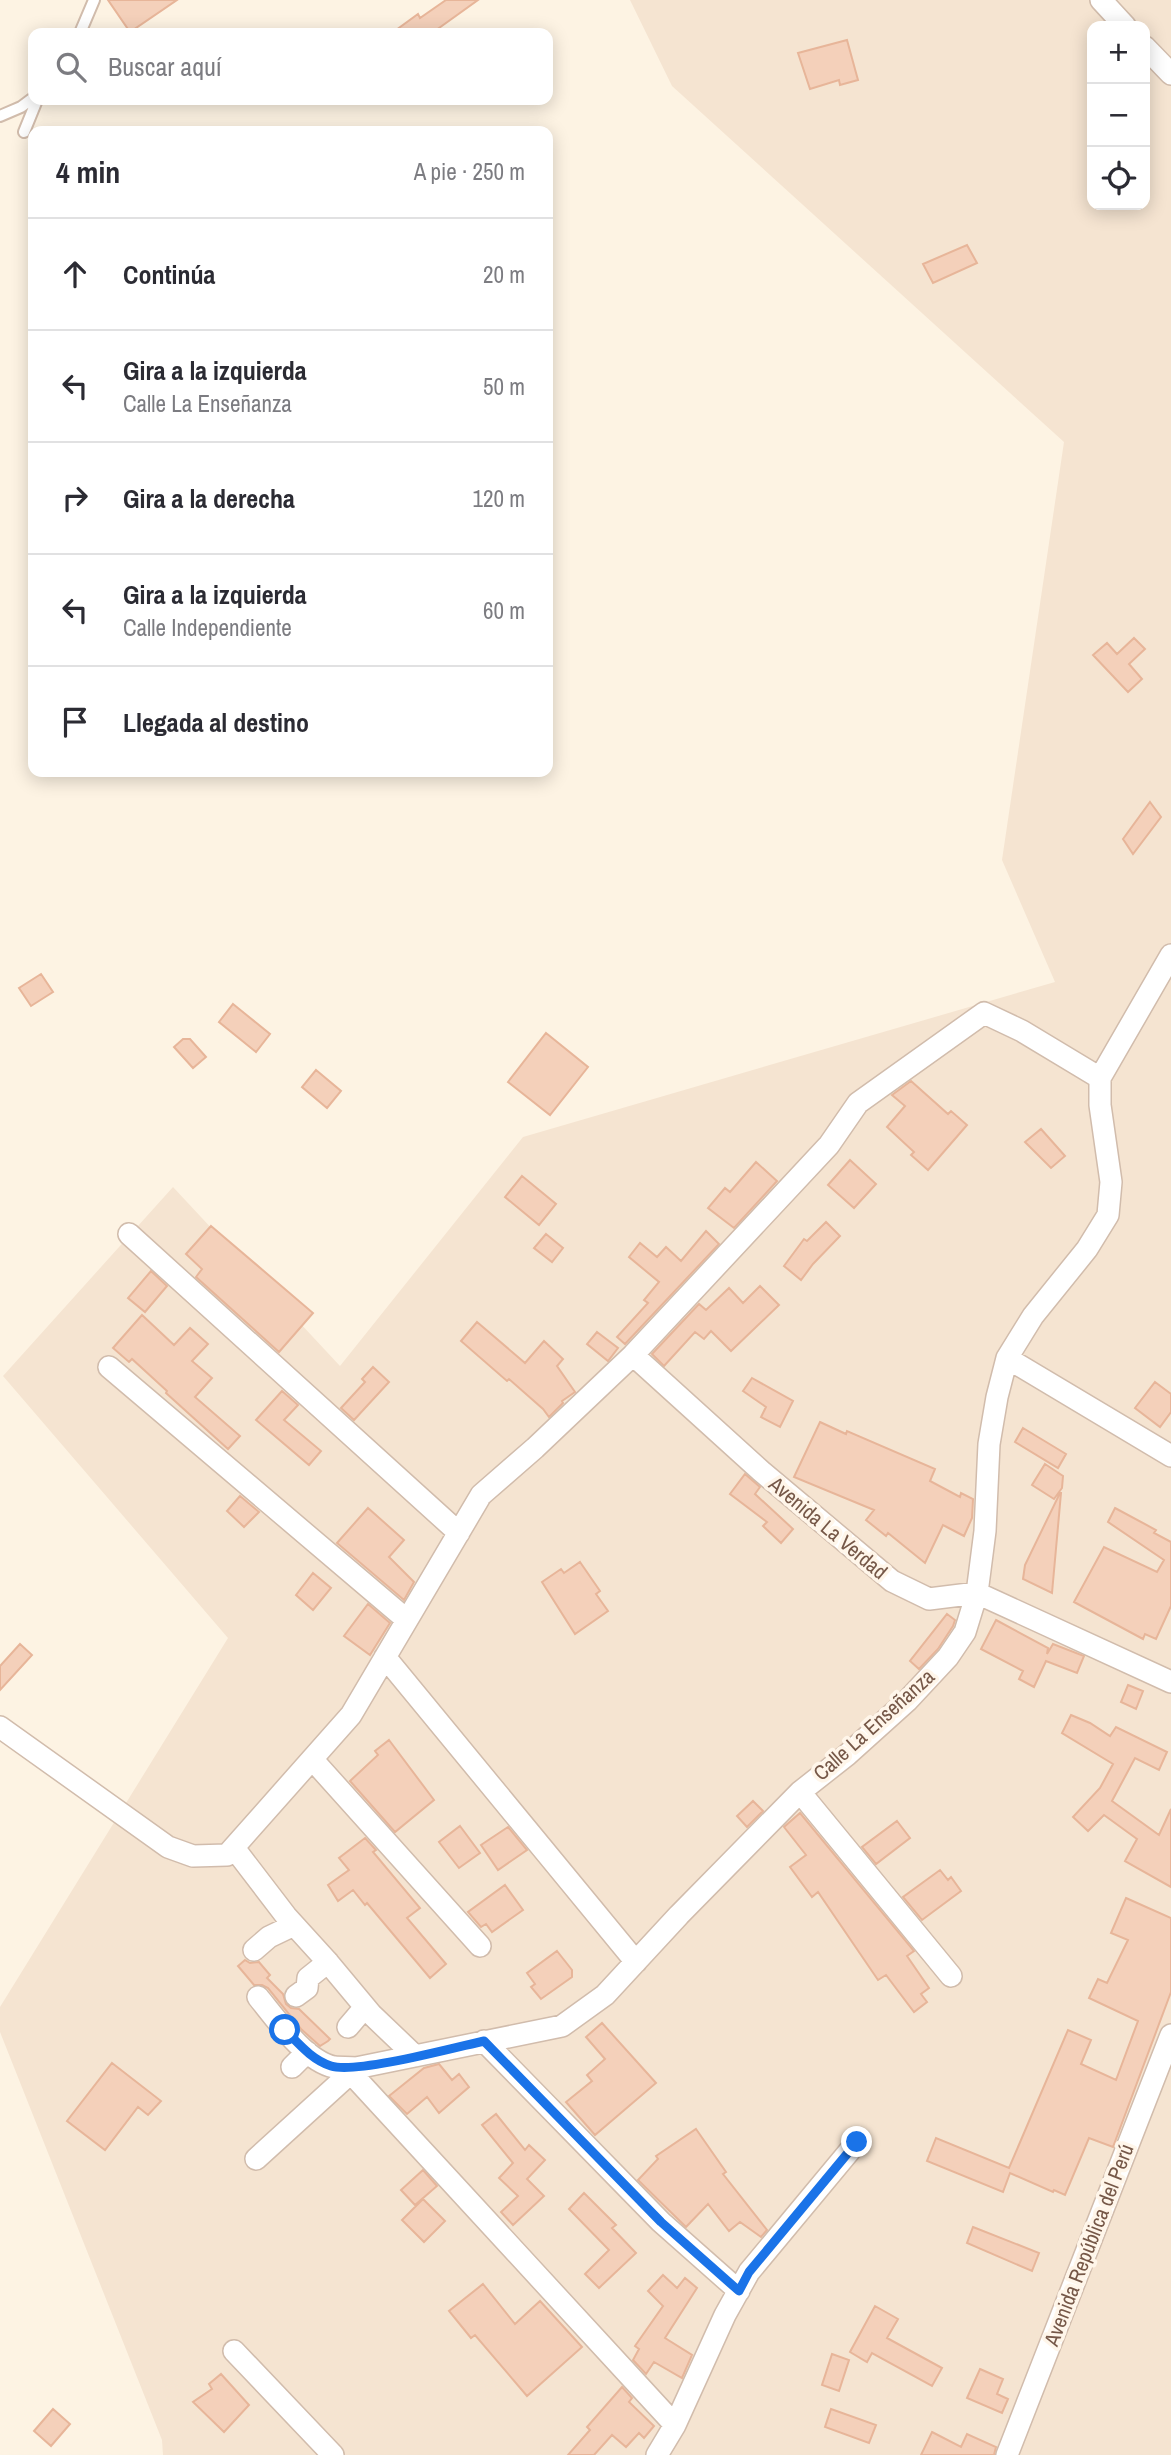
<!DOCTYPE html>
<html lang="es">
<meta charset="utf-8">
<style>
body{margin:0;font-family:"Archivo Narrow",sans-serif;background:#f2f2f3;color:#2b2b33}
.controls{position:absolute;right:21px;top:21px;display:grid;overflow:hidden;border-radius:14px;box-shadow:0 4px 18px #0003}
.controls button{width:63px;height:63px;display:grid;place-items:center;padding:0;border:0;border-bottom:2px solid #e1e1e2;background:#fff;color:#2b2b33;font:35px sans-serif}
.stop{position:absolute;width:21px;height:21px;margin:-16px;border:5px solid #1a73e8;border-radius:50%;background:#fff}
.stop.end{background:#1a73e8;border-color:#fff;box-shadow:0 2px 7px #0008}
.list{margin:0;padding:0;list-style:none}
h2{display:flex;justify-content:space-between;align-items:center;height:91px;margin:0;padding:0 28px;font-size:30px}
h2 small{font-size:23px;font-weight:400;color:#7c7c81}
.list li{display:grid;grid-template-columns:46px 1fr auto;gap:21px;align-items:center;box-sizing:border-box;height:112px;padding:0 28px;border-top:2px solid #e1e1e2}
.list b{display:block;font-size:26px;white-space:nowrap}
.list p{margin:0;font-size:23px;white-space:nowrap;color:#7c7c81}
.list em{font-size:23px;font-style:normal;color:#7c7c81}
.icon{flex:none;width:38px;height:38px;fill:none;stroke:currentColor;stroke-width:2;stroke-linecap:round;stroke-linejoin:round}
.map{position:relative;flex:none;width:1171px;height:2455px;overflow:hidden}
.search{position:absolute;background:#fff;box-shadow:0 4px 18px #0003;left:28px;top:28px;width:525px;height:77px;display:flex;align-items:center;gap:18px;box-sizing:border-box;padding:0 24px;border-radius:14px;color:#7c7c81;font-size:26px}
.panel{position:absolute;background:#fff;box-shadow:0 4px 18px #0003;left:28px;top:126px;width:525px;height:651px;border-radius:14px}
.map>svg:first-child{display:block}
.residential{fill:#f5e4d1;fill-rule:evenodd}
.building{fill:#f4d0ba;stroke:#e7b599;stroke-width:2}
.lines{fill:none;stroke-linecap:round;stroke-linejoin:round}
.lane-casing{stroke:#d1bcac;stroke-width:14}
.street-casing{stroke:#d1bcac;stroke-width:24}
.lane{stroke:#fff;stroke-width:10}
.street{stroke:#fff;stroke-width:21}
.route{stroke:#1a73e8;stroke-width:9}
.labels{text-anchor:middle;stroke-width:7;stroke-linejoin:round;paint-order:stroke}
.street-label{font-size:21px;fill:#765848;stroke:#fff6ea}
</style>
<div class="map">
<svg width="1171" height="2455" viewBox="0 0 1171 2455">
<rect width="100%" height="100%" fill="#fdf3e3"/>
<path class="residential" d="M630 0H1171V2455H163L162 2440 0 2032V2007L228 1638 3 1376 173 1187 340 1366 523 1137 1055 982 1002 860 1064 442 672 86ZM1092 26H1145V205H1092Z"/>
<path class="building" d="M108 0H177L130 32Z
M446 0H478L432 33H392L418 14 420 18Z
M847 40 858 80 840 85 839 80 810 89 798 53Z
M967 245 977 263 933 283 923 264Z
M1134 638 1145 649 1129 664 1142 679 1128 692 1093 655 1107 643 1117 654Z
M1150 802 1161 817 1133 854 1123 839Z
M41 974 53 992 31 1006 19 988Z
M233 1004 270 1034 256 1052 219 1022Z
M546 1033 588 1067 550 1115 508 1082Z
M183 1039H190L206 1057 193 1068 174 1047Z
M316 1070 341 1091 327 1108 302 1087Z
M911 1081 948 1114 951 1111 967 1125 928 1170 911 1155 914 1152 887 1127 905 1106 892 1095Z
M1041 1129 1065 1156 1051 1168 1025 1142Z
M850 1160 876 1184 854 1208 828 1185Z
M756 1162 777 1181 734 1228 708 1208 725 1188 730 1192Z
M522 1176 556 1204 539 1225 505 1197Z
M826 1222 840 1236 813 1264 801 1280 784 1266 804 1239 807 1241Z
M211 1226 313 1313 279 1352 196 1277 202 1269 186 1254Z
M706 1231 719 1244 625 1344 617 1337 648 1303 644 1300 659 1282 629 1257 640 1243 657 1257 666 1247 681 1261Z
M546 1234 563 1248 552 1262 534 1248Z
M151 1271 167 1286 145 1312 128 1298Z
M760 1286 779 1305 731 1351 711 1331 704 1339 695 1332 664 1366 652 1354 699 1304 706 1310 729 1288 743 1303Z
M142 1315 174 1345 190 1328 208 1344 192 1361 212 1378 195 1397 240 1436 228 1449 166 1393 167 1391 132 1359 129 1362 113 1348Z
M477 1322 525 1363 544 1341 563 1359 557 1366 575 1392 562 1401 563 1403 549 1417 543 1409 509 1379 507 1381 461 1341Z
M597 1332 618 1348 608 1361 587 1344Z
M373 1367 389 1382 354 1420 341 1408 365 1382 362 1379Z
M752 1378 793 1401 780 1427 761 1417 766 1407 743 1391Z
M1155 1382 1171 1394V1412L1160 1427 1135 1408Z
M282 1391 298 1405 284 1420 321 1451 309 1465 256 1420Z
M820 1422 846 1434 847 1431 935 1469 930 1481 960 1497 961 1493 973 1499 972 1518 964 1536 943 1525 925 1563 888 1533 886 1536 866 1520 874 1510 794 1477Z
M1023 1428 1066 1454 1058 1468 1015 1442Z
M1045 1464 1063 1476 1062 1488 1054 1499 1032 1485Z
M745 1474 760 1487 755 1494 793 1529 781 1543 763 1526 767 1522 730 1494Z
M1060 1493H1061L1052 1593 1023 1579 1025 1565Z
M240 1496 259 1512 244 1527 227 1511Z
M368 1508 404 1540 389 1557 414 1582 404 1600 337 1543Z
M1115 1508 1156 1530 1154 1533 1171 1542V1606L1156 1639 1145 1634 1143 1639 1074 1602 1104 1547 1157 1572 1164 1560 1108 1522Z
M580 1562 600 1591 596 1594 608 1611 575 1634 542 1582 561 1569 564 1573Z
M313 1573 331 1588 313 1610 296 1595Z
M368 1604 390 1623 370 1655 344 1636Z
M947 1614 955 1620 953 1626 938 1649 919 1669 910 1661Z
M996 1620 1048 1648 1047 1654 1053 1644 1084 1656 1077 1673 1046 1661 1034 1687 1019 1679 1023 1671 981 1649Z
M20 1644 32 1655 0 1690V1666Z
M1128 1685 1143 1691 1136 1709 1121 1702Z
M1071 1715 1090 1723 1110 1736 1116 1727 1167 1752 1159 1770 1135 1758 1112 1801 1159 1835 1171 1809V1887L1125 1861 1137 1839 1104 1815 1088 1831 1073 1817 1100 1788 1113 1764 1062 1733Z
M389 1740 434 1800 395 1832 350 1781 378 1755 375 1751Z
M753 1801 763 1811 747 1827 737 1816Z
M800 1813 914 1951 907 1956 929 1988 921 1994 927 2002 914 2012 886 1975 878 1980 818 1892 812 1897 790 1867 806 1855 784 1827Z
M897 1821 910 1838 876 1864 862 1847Z
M460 1826 480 1853 459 1868 439 1842Z
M508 1827 527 1850 498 1870 481 1845Z
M365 1838 376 1850 373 1852 420 1908 407 1918 446 1964 430 1978 367 1903 365 1905 353 1890 338 1901 328 1885 349 1870 339 1858Z
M940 1870 948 1880 951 1877 961 1891 922 1920 903 1897Z
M505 1885 523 1910 492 1932 486 1924 481 1927 468 1912Z
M1126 1898 1171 1918V1992L1113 2147 1089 2138 1065 2195 1054 2190 1053 2192 1010 2173 1003 2192 927 2161 936 2138 1009 2168 1068 2030 1091 2040 1081 2064 1116 2080 1138 2021 1089 1998 1098 1979 1107 1983 1128 1940 1111 1933Z
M557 1951 572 1970V1977L541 1999 531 1987 535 1984 527 1973Z
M245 1960 250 1963 259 1962 270 1975 267 1978 283 1994 286 2004 291 2008 299 2009 330 2039 328 2041 320 2046 301 2029 268 1988 262 1985H254L238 1966Z
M602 2023 656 2083 595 2135 566 2102 592 2081 587 2075 605 2059 586 2037Z
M112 2063 161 2101 148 2115 138 2107 105 2150 67 2121Z
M439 2064 452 2080 459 2074 469 2087 439 2113 427 2097 407 2114 389 2096 424 2068Z
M496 2114 525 2150 529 2145 545 2160 527 2179 544 2196 513 2225 501 2212 518 2196 499 2178 513 2163 482 2125Z
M696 2129 726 2172 723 2174 767 2230 761 2237 740 2222 729 2231 708 2204 686 2227 638 2180 658 2159 656 2156Z
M423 2170 437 2186 415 2205 401 2190Z
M584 2193 616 2225 612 2228 636 2253 599 2288 585 2274 609 2250 569 2209Z
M423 2199 445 2221 424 2242 402 2220Z
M973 2227 1039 2253 1032 2271 967 2243Z
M663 2275 677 2288 685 2278 697 2288 665 2338 692 2355 682 2378 654 2362 646 2374 633 2360 639 2349 635 2346 663 2306 648 2291Z
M483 2284 515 2324 540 2301 582 2347 527 2396 475 2335 471 2338 449 2311Z
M875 2306 898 2319 887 2338 942 2368 932 2386 872 2353 867 2362 850 2352Z
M832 2354 849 2360 839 2391 822 2385Z
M980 2369 1003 2379 997 2394 1008 2399 1002 2413 967 2398Z
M221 2374 249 2405 224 2432 193 2402 212 2389 209 2384Z
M622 2387 632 2398 629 2402 654 2426 644 2438 639 2433 626 2447 612 2435 594 2455H568L590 2430 587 2427Z
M53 2409 70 2424 51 2446 34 2431Z
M831 2409 876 2425 869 2443 825 2427Z
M932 2432 961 2447 967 2434 996 2447 994 2455H921Z"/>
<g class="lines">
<g class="lane-casing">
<path id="lane" d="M80 33 94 0
M0 116 21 107 33 98
M24 132 37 100"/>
</g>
<g class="street-casing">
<path id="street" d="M1101 0 1125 26
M1145 47 1171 74
M129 1234 459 1533
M633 1355 761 1471 892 1581 929 1599 977 1593 1171 1682
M1007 1358 1171 1456
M109 1367 407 1620
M385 1657 636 1962
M0 1727 168 1847 193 1856 227 1855 351 1715 481 1495 535 1448 633 1355 829 1145 858 1103 984 1013 1022 1031 1100 1078
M312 1759 480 1946
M800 1792 951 1976
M234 1848 286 1916 326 1960 371 2014 415 2056
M254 1950 269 1937 294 1925
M296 1996 307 1988 308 1978 328 1962
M258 1997C276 2019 305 2061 334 2067 341 2068 349 2067 356 2068
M348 2027 365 2007
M484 2041 661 2222 739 2291
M292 2067 307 2052
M350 2072 675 2425
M256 2159 356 2068 562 2026 605 1995 679 1915 800 1792 847 1755 907 1701 948 1657 965 1632 977 1593 985 1531 989 1444 997 1397 1007 1358 1033 1316 1087 1249 1108 1215 1111 1182 1100 1105V1078L1171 955
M234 2351 333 2455
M657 2455 675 2425 725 2315 749 2272 857 2142
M1007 2455 1171 2035"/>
</g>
<use href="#lane" class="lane"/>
<use href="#street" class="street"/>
</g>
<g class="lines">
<path class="route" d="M285 2030C299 2044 312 2060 331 2066 356 2074 453 2048 484 2041L661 2222 739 2291 749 2272 857 2142"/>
</g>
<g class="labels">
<g class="street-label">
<text transform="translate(828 1528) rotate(40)" y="7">Avenida La Verdad</text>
<text transform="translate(874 1725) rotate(-42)" y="7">Calle La Enseñanza</text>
<text transform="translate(1089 2245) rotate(-69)" y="7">Avenida República del Perú</text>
</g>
</g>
</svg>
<div class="controls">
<button>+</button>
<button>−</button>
<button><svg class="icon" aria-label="locate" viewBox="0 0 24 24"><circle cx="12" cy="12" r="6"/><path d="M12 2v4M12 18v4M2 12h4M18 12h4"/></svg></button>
</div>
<div class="stop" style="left:285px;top:2030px"></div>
<div class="stop end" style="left:857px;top:2142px"></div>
<div class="search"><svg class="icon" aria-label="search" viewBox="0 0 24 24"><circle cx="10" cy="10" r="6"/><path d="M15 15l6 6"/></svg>Buscar aquí</div>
<section class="panel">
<h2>4 min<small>A pie · 250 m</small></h2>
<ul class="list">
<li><svg class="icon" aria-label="ahead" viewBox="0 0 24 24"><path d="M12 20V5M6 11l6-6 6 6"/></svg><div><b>Continúa</b></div><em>20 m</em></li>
<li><svg class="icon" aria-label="left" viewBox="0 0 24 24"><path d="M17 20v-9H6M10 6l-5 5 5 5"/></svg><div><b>Gira a la izquierda</b><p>Calle La Enseñanza</p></div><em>50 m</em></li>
<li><svg class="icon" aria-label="right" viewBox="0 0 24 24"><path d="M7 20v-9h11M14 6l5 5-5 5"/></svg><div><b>Gira a la derecha</b></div><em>120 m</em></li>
<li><svg class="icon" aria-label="left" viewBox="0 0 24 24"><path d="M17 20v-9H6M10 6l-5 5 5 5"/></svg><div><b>Gira a la izquierda</b><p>Calle Independiente</p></div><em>60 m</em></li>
<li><svg class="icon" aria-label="arrive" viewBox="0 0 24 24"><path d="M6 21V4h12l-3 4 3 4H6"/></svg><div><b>Llegada al destino</b></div></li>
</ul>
</section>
</div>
